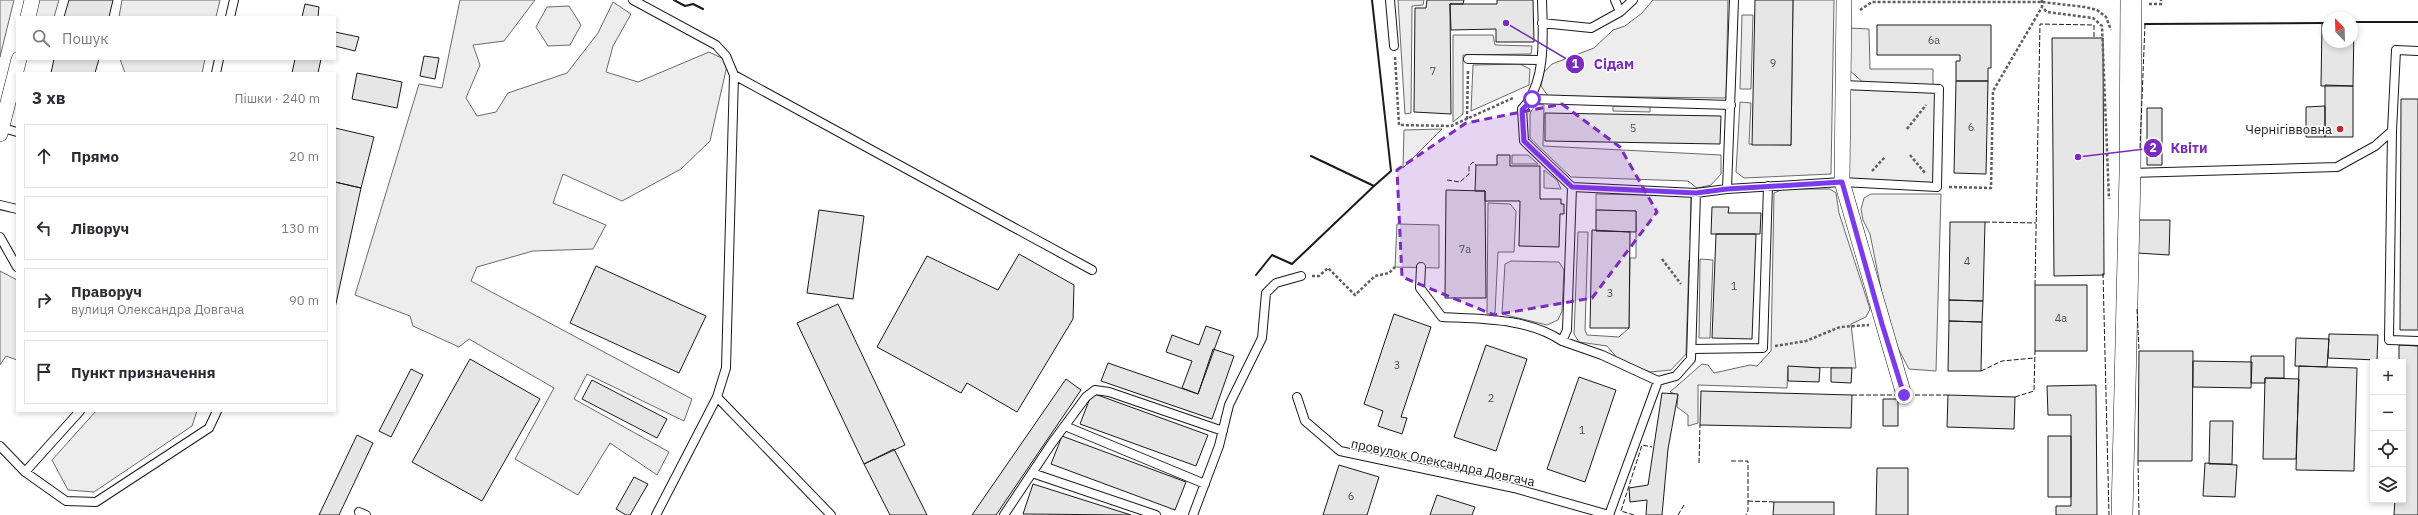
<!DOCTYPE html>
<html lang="uk">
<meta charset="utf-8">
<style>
body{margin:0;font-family:"IBM Plex Sans",sans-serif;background:#f7f7f7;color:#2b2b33}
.controls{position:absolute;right:12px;bottom:12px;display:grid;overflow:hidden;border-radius:0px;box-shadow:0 2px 6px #0003}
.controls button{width:36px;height:36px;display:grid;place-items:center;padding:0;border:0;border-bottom:1px solid #e1e1e2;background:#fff;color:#2b2b33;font:20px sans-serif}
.compass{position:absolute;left:2322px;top:12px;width:36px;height:36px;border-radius:50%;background:#fff;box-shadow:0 2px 6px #0003;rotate:337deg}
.stop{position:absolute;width:12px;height:12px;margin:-9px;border:3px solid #7c3aed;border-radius:50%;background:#fff}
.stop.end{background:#7c3aed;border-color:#fff;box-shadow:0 1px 4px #0008}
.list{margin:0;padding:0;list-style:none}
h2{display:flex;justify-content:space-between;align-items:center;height:52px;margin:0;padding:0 16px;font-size:17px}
h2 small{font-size:13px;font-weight:400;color:#7c7c81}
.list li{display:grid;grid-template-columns:26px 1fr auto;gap:12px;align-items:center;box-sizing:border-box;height:64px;margin:0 8px 8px;padding:0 8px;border:1px solid #e1e1e2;border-radius:0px}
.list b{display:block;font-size:15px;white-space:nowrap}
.list p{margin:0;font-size:13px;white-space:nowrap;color:#7c7c81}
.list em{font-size:13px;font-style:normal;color:#7c7c81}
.icon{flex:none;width:22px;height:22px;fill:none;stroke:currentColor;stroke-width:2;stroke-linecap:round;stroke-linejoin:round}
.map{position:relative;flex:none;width:2418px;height:515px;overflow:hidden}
.search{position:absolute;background:#fff;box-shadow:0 2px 6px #0003;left:16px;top:16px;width:320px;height:44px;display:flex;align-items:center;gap:10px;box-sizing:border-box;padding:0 14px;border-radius:0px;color:#7c7c81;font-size:15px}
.panel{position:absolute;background:#fff;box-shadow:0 2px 6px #0003;left:16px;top:72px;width:320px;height:340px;border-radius:0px}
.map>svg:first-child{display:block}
.built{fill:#ededed;stroke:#6a6a6a}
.building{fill:#e6e6e6;stroke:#1a1a1a}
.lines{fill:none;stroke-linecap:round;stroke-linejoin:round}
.lane-casing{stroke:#1a1a1a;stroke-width:10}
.street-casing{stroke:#1a1a1a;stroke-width:16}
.secondary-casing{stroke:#1a1a1a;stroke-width:22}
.path{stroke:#5f5f5f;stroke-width:2.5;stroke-dasharray:3 2;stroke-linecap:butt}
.lane{stroke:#fff;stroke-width:8}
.street{stroke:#fff;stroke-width:15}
.secondary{stroke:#fff;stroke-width:21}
.fence{stroke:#1a1a1a;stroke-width:1;stroke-dasharray:5 2;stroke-linecap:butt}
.wall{stroke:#1a1a1a;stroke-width:2}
.route{stroke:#7c3aed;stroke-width:5}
.marked{fill:#7b2cbf;fill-opacity:0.2;stroke:#7b2cbf;stroke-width:3;stroke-dasharray:8 5;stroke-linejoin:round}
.poi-dot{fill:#c62828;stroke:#fff;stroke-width:1.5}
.labels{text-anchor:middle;stroke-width:3;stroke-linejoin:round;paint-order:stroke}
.number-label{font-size:11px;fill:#4d4d4d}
.poi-label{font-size:13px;fill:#1a1a1a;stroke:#fff;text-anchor:end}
.street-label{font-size:13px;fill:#1a1a1a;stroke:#fff}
.leader{fill:none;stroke:#7b2cbf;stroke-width:1.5}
.callout-dot{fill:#7b2cbf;stroke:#fff;stroke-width:1.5}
.mark-label{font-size:12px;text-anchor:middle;font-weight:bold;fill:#fff}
.callout-label{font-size:14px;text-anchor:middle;font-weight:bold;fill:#7b2cbf;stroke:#fff;stroke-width:3;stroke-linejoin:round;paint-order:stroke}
</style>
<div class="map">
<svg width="2418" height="515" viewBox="0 0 2418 515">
<rect width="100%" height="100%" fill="#fff"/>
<path class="built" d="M0 0H14L0 57Z
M39 0H59L54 17H35Z
M122 0H220L216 17H119Z
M460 0H535L504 41 473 45 480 65 466 98 477 116 496 112 508 93 567 73 598 33 613 2 631 14 613 46 606 72 638 82 709 52 728 61 710 141 681 169 622 201 563 174 553 203 606 225 593 249 533 251 477 267 471 281 692 399 684 421 587 374 574 399 669 452 657 475 610 443 578 495 515 459 554 388 469 339 459 347 413 326 410 316 355 295 419 84 442 88Z
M1398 0H1424L1423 5 1412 6 1411 113 1405 114Z
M1653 0H1728L1726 98 1548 96 1541 86 1544 72 1552 64 1594 48 1613 30 1625 26 1642 13Z
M1793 0H1834L1831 174 1744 178 1736 172 1740 102 1751 103 1749 144 1791 145Z
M569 6 581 25 570 45 548 46 536 27 547 7Z
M1742 15H1753L1751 89H1740Z
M1849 28 1869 29 1870 69H1933V86L1864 83 1849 70Z
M1453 35H1493L1495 45 1532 46 1531 54 1463 55V114L1453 122Z
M120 59H205L202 73H125Z
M1520 64 1530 69 1529 85 1471 111 1473 65Z
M1843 85 1939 89 1937 187 1842 182Z
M1536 104 1544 105 1543 146 1721 155V174L1711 185 1697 188 1688 181 1571 177 1530 138V113Z
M1613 106H1650V112L1613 111Z
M1442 129 1403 168 1404 130Z
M1512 155H1528L1538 164H1512Z
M1544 170 1557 180 1561 189 1544 188Z
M1783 189H1830L1836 193 1839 213 1870 309 1866 317 1851 324 1856 368 1788 367 1787 388 1698 385V423L1688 426V415L1677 407 1678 395 1670 392 1702 364 1708 365 1714 373 1750 365 1757 366 1771 351 1774 193Z
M1596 194 1691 196 1690 240H1695L1694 260H1689L1686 354 1671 370 1650 372 1618 359 1607 346 1579 342 1574 334 1578 232H1588L1585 330 1587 335 1619 337 1629 328 1630 258H1636V211L1596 210Z
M1871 194H1941L1936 371 1909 369 1893 339 1888 324 1870 234 1863 220 1861 209 1864 198Z
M1488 203 1510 204 1516 211 1514 252H1498L1495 313 1487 314Z
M1397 224 1439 225V268L1395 267Z
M1700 259 1713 260 1710 338H1699Z
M1511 261 1559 262 1564 270 1562 311 1558 320 1547 325 1502 314 1505 264Z
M0 271 17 280V360L6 356 0 365Z
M96 411H197L192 426 94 492 68 490 52 460Z"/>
<path class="building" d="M69 0H113L109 17H64Z
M1427 0H1464L1463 4H1450L1451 114 1414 112 1415 8H1426Z
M1497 0H1533L1534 42H1496V29L1451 30 1450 4H1497Z
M1755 0H1793L1791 145H1752Z
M305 4 319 7 318 17H302Z
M2322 23H2328V42H2352L2354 23 2353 86H2321Z
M1877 25H1991V68H1988V81H1956V61H1960V55H1877Z
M335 32 359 37 355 51 335 46Z
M2052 38H2103L2104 275 2054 276Z
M424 56 439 58 435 79 420 76Z
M54 59H99L95 73H51Z
M295 59H321L318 73H292Z
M357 73 402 82 397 108 352 99Z
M1956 81H1988L1986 174 1954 173Z
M2325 85 2353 86V137H2325Z
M2401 99H2418V330H2400Z
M2325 106V137H2306V107Z
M2147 108H2162V165H2147Z
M1545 113 1721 116 1720 144 1545 141Z
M335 128 374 137 361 188 335 182Z
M1497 155H1510V166H1540V199H1561V204H1564V214H1560L1559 247 1519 246 1520 201H1485V191H1475L1476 165H1497Z
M335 182 361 188 335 308Z
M1446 190 1485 191 1486 298H1445Z
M1712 207H1729L1728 213H1761L1760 234H1711Z
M819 210 864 216 853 299 807 293Z
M1596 210 1636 211V232L1596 231Z
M2137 220H2170L2169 255 2137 253Z
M1950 222H1985L1983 301 1949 300Z
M1592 230 1630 232 1629 328H1590Z
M1716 234H1756L1752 339 1712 338Z
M1019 254 1074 285 1073 319 1017 412 967 383 961 393 877 347 927 256 998 290Z
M596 266 706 316 679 373 570 323Z
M2035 285H2087V351H2035Z
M1949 300 1983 301 1982 322 1949 321Z
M838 304 905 445 864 464 797 323Z
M1394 314 1431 327 1401 417 1407 418 1402 434 1378 426 1383 411 1364 404Z
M1949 321 1982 322 1981 371H1948Z
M1206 326 1221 331 1198 394 1182 388 1192 361 1166 352 1172 335 1199 345Z
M2329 334 2378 335 2377 360 2328 358Z
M2296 338 2329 339 2327 367 2295 366Z
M1486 345 1527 359 1496 451 1454 437Z
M2399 345 2418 346V515H2394L2395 500H2403V362H2399Z
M1213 349 1234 356 1212 419 1101 381 1108 363 1198 394Z
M2139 351H2193L2192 461H2138Z
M2251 356H2284V378H2265V383H2251Z
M470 359 540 399 482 501 412 462Z
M2193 361 2252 362 2251 388 2193 387Z
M1788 366 1820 368 1819 382 1788 381Z
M2299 366 2357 368 2354 471 2296 470Z
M1831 368H1852L1851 383 1831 382Z
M411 369 423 375 391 437 379 431Z
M1579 377 1616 390 1585 482 1547 469Z
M2265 378 2299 379 2296 459H2263Z
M1066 379 1081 390 996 515H972Z
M592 380 667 419 657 438 582 399Z
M2096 385 2097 515H2056V506H2071V415H2048L2047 386Z
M1701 391 1852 395 1851 428 1700 425Z
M1092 393 1208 435 1196 466 1080 424Z
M1662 393 1678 394 1668 449 1662 515H1646L1647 500 1630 502 1629 488 1648 485Z
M1948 395 2015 397 2014 429 1947 427Z
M1883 399H1898V426H1883Z
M2210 421H2233L2232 464H2209Z
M357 435 373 443 339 515H319Z
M1062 436 1186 482 1175 510 1051 464Z
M2048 436H2071V497H2048Z
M894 449 927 515H890L864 464Z
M2205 463 2237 465 2235 497 2203 496Z
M1339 465 1379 477 1367 515H1323Z
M1877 468H1908V515H1876Z
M634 477 648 484 630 515H626L616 509Z
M1033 484 1131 515 1023 514Z
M1437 495 1475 507 1472 515H1430Z
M1774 502H1834V515H1773Z"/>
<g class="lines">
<g class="lane-casing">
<path id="lane" d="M633 0 716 45 726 56 734 75 726 368 717 397 831 515
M1390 0 1394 46
M1615 0 1620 12
M230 17 234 0
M1542 23 1591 28 1620 12 1633 0
M1468 59 1541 60
M216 73 219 59
M734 75 1092 270
M1532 99 1731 105
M3 128 17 132
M2392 131 2389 340 2418 341
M2131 173 2337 167 2375 146 2392 131 2396 50 2418 51
M1572 187 1696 193 1727 189 1842 182 1937 187 1939 89 1843 85
M1727 189 1734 0
M0 205 17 209
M0 237 17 267
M1421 267 1420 288 1442 317C1482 319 1528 318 1562 341L1567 330 1572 187 1524 141 1522 109C1547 82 1543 34 1542 0
M1562 341 1602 355 1658 381
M1692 349 1763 348 1768 186
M1297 397 1305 421 1340 451 1514 488 1609 515
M1065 426 1205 484
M0 446 25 472 66 501 96 502 209 428 217 411
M25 472 80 411
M1032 473 1156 515
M359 512 366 515
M656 515 717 397
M1004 515 1052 443 1086 397 1095 390 1109 392 1223 431
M1193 515 1219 446 1229 405 1262 338 1266 293 1276 283 1301 276
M1609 515 1658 381 1676 376 1691 359 1696 193"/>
</g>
<g class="street-casing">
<path id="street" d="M1844 0 1842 182 1904 395
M28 17 32 0
M0 134 19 59"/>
</g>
<g class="secondary-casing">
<path id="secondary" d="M2122 515 2130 173 2131 0"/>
</g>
<path class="path" d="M2042 0V7L2047 12 2093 18 2102 26 2109 199
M2149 4H2161V0
M1860 10 1872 2H2042L2085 7 2097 10 2106 17 2111 30
M1395 57 1399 125 1451 126 1513 98
M1467 119 1468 70
M1907 129 1926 105
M1910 155 1925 173
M1872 171 1885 157
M1949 187 1991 188 1993 91 2042 7
M1662 259 1681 284
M1312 276H1319L1328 268 1355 295 1375 276 1389 273 1395 267
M1775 346 1806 341 1840 327 1869 325"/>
<use href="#lane" class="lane"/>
<use href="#street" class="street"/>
<use href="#secondary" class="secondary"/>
<path class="fence" d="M2140 148 2145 24
M1447 180 1460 182 1469 174V166L1473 162 1476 165
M1985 222 2036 223
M2103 273 2109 515
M2035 285 2040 24 2094 25V39
M2137 309 2139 351
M1981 371 2002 361 2034 358
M1852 395H1900
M1908 395H1948
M2015 397 2034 391 2035 351
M1731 461H1748V511L1746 515
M2138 461 2139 515
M1699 463 1700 425
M1748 501 1774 502
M1634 515 1621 511 1642 445 1652 447
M1678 515 1684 505"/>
<path class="wall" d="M674 0 685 6 693 4 703 9
M2352 22H2418
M2145 24 2323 23
M1311 156 1374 186 1391 171 1372 0
M1256 275 1272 255 1292 264 1374 186"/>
</g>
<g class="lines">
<path class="route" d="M1532 99 1522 110 1524 141 1572 187 1696 193 1727 189 1842 182 1882 324 1904 395"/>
</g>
<path class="marked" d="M1562 104 1620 147 1657 212 1592 298 1494 315 1402 277 1397 170 1466 123Z"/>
<circle class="poi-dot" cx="2340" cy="129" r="4"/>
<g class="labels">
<g class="number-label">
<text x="1934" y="44">6а</text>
<text x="1773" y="67">9</text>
<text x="1433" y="75">7</text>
<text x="1971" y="131">6</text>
<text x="1633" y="132">5</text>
<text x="1465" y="253">7а</text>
<text x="1967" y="265">4</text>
<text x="1734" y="290">1</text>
<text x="1610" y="297">3</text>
<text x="2061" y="322">4а</text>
<text x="1397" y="369">3</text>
<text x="1491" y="402">2</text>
<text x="1582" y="434">1</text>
<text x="1351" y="500">6</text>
</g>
<g class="poi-label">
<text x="2332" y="134">Чернігіввовна</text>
</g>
<g class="street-label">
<text transform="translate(1443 462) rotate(12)" y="5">провулок Олександра Довгача</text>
</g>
</g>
<path class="leader" d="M1506 23L1575 64M2078 157L2153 148"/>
<g class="callout-dot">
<circle cx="1506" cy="23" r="4"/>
<circle cx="2078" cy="157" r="4"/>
<circle cx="1575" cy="64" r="10"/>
<circle cx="2153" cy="148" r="10"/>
</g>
<g class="mark-label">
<text x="1575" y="68">1</text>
<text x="2153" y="152">2</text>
</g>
<g class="callout-label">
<text x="1614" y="69">Сідам</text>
<text x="2189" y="153">Квіти</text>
</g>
</svg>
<div class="controls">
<button>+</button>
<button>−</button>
<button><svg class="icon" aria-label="locate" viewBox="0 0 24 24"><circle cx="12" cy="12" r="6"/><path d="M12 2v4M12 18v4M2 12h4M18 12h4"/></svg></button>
<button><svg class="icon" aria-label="layers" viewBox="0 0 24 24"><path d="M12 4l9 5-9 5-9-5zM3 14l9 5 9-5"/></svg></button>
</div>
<svg class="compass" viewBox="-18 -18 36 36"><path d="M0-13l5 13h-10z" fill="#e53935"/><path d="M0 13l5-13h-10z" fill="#7c7c81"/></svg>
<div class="stop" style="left:1532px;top:99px"></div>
<div class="stop end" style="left:1904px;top:395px"></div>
<div class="search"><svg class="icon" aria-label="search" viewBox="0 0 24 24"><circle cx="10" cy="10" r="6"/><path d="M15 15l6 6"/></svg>Пошук</div>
<section class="panel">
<h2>3 хв<small>Пішки · 240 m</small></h2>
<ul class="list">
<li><svg class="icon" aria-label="ahead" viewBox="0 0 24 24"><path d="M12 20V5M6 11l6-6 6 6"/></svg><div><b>Прямо</b></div><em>20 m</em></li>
<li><svg class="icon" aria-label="left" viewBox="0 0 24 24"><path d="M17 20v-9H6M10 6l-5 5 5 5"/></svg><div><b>Ліворуч</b></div><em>130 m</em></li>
<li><svg class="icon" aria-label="right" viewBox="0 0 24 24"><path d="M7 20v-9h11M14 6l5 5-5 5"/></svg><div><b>Праворуч</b><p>вулиця Олександра Довгача</p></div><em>90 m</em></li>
<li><svg class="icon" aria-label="arrive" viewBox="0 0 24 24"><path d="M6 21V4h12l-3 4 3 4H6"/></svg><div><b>Пункт призначення</b></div></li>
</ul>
</section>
</div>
